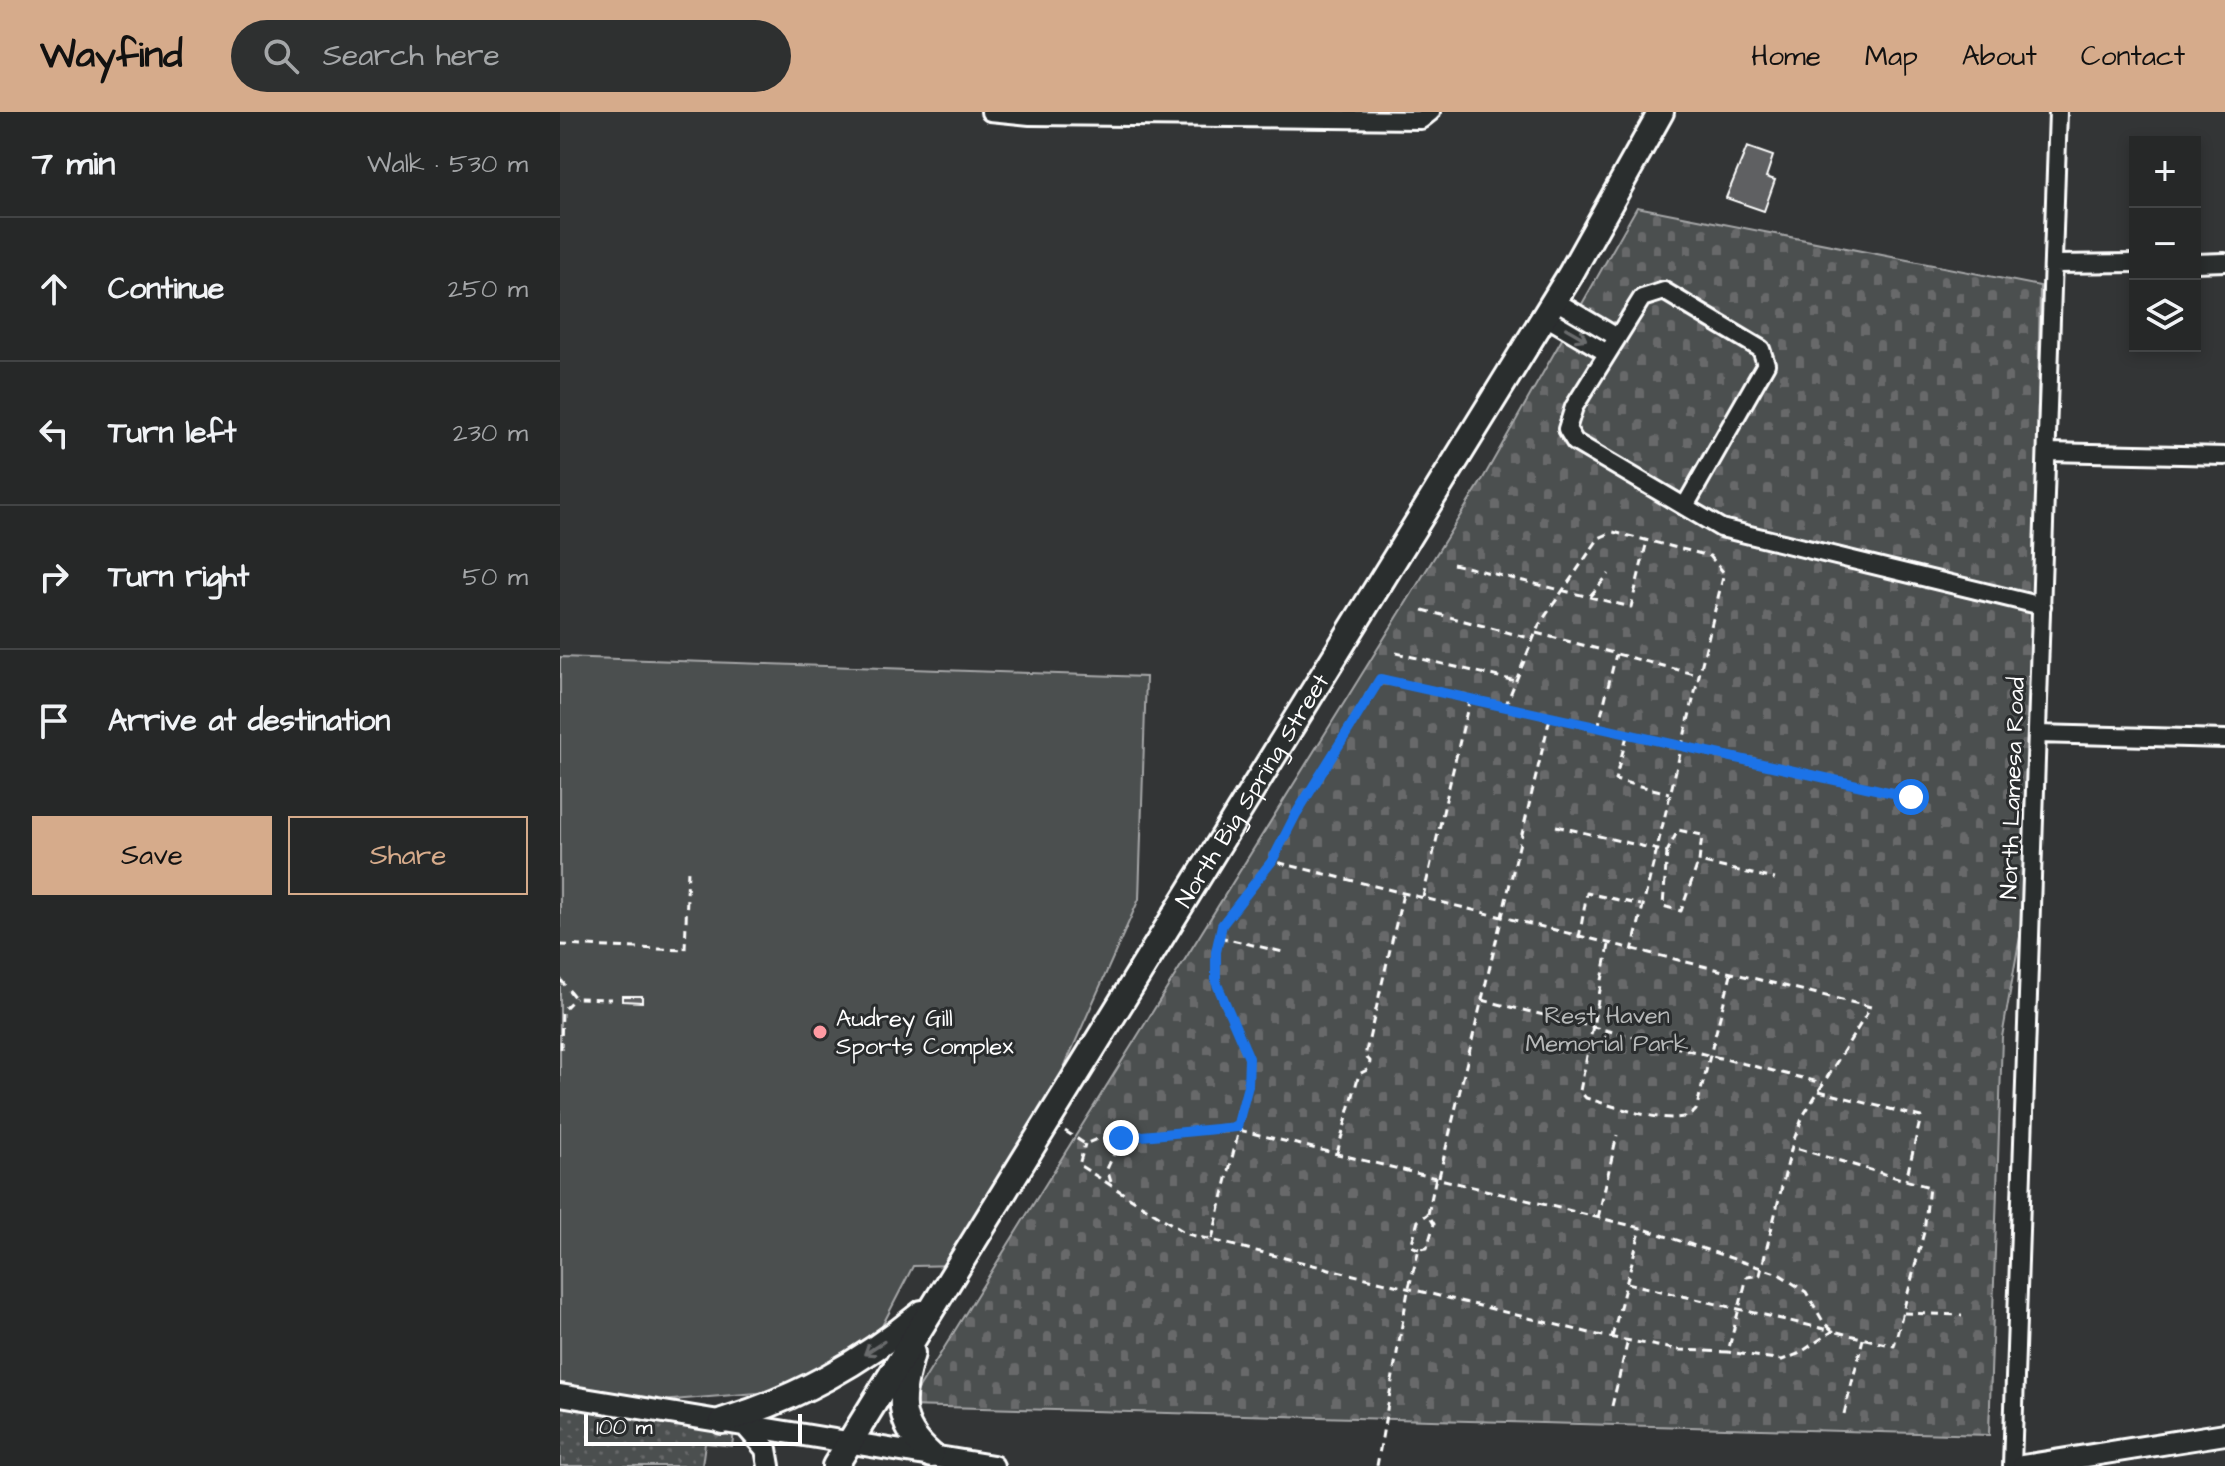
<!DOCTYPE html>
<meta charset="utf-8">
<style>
body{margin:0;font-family:"Architects Daughter",sans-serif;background:#2e3030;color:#f1f3f6}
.controls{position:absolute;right:24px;top:24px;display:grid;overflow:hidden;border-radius:0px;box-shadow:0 4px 12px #0003}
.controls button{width:72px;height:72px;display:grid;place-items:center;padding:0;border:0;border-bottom:2px solid #424445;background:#262828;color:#f1f3f6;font:40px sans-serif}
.scale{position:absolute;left:24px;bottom:20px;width:218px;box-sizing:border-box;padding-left:8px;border:4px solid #fff;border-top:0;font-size:22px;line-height:28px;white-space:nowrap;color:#fff;-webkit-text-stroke:6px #2a2d2e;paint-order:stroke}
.stop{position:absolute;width:24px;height:24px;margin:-18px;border:6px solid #1a73e8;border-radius:50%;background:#fff}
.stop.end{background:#1a73e8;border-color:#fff;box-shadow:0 2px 8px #0008}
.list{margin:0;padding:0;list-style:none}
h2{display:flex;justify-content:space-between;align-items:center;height:104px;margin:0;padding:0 32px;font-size:34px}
h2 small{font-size:26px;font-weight:400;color:#a4a6a8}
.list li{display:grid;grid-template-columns:52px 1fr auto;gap:24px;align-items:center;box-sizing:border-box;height:144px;padding:0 32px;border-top:2px solid #424445}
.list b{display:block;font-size:30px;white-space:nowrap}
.list em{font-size:26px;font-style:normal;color:#a4a6a8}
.actions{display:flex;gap:16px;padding:24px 32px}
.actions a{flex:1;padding:18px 0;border:2px solid #d6ab8b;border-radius:0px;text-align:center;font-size:28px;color:#d6ab8b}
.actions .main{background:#d6ab8b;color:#111}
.icon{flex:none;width:44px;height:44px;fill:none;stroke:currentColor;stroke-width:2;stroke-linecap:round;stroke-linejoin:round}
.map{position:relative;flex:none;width:1665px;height:1354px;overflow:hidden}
header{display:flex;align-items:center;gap:48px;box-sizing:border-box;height:112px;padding:0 40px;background:#d6ab8b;color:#111}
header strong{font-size:38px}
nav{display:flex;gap:44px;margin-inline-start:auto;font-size:28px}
.search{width:560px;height:72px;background:#2e3030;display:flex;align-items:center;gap:20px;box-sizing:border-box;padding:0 28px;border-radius:44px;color:#a4a6a8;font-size:30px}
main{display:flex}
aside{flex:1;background:#262828}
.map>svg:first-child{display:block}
.green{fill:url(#green-dots);stroke:#a6a7a8;stroke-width:2}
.cemetery{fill:url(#cemetery-stones);stroke:#a6a7a8;stroke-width:2}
.pitch{fill:#4c4f50;stroke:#a6a7a8;stroke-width:2}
.building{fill:#5f6162;stroke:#fff;stroke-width:2}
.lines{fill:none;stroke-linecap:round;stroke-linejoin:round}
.minor-casing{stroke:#fff;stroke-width:22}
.major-casing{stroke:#fff;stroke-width:26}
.highway-casing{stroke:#fff;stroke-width:30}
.path{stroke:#fff;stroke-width:3;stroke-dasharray:8 6;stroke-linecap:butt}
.minor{stroke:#2a2d2e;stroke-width:16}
.major{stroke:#2a2d2e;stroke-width:20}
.highway{stroke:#2a2d2e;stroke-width:24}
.oneway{stroke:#6a6c6d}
.route{stroke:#1a73e8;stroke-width:10}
.poi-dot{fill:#ff9aa2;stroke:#2a2d2e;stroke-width:3}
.labels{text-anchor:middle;stroke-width:6;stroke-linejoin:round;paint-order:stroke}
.street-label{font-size:24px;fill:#fff;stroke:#2a2d2e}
.park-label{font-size:24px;fill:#b7b9b9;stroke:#2a2d2e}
.poi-label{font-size:24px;fill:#fff;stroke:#2a2d2e;text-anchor:start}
</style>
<header>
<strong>Wayfind</strong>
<div class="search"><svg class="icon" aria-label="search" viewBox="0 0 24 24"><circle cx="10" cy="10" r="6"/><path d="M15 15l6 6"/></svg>Search here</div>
<nav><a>Home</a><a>Map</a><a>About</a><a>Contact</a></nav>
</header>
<main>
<aside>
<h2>7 min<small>Walk · 530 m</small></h2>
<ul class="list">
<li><svg class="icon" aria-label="ahead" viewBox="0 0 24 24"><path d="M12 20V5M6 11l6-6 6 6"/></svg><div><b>Continue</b></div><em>250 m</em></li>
<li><svg class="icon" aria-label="left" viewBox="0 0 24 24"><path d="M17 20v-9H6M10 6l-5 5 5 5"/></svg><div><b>Turn left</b></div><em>230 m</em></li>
<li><svg class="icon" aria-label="right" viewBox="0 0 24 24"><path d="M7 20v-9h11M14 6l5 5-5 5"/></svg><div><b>Turn right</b></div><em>50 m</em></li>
<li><svg class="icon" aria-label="arrive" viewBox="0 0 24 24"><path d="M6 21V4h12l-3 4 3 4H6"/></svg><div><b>Arrive at destination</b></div></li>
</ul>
<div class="actions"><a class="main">Save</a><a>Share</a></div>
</aside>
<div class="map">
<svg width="1665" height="1354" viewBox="0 0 1665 1354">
<defs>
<pattern id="green-dots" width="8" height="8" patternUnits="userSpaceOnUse" patternTransform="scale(2)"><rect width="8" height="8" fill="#4c4f50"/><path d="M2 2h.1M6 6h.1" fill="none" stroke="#67696a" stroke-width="1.8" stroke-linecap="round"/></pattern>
<pattern id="cemetery-stones" width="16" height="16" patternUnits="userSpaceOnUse" patternTransform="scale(2)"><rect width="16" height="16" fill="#4c4f50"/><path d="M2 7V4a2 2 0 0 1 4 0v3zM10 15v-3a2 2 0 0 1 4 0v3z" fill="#67696a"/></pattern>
</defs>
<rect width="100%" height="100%" fill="#333536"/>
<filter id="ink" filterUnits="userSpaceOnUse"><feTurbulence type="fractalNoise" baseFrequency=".0125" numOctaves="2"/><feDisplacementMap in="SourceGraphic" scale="16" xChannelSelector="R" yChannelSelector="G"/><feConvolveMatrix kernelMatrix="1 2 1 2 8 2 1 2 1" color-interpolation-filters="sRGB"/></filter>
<g filter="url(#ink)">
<path class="green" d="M0 1294 174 1319 172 1334 145 1331 142 1354H0Z"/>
<path class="cemetery" d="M1077 95 1480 174 1473 602 1464 802 1442 925 1429 1323 348 1294 921 370Z"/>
<path class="pitch" d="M0 545 586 565 579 787 461 1052 399 1153 353 1154 320 1218 246 1277 76 1291 0 1275Z"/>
<path class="building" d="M1187 35 1213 44 1206 65 1215 68 1204 99 1166 86Z
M62 884H82V890L62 889Z"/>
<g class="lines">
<g class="minor-casing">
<path id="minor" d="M430 0 470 4 861 8 871 0
M1635 151 1665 150
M1493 152 1575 151
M994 188 1057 225
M984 204 1047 241
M1487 340 1665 344
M1125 394 1206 252 1201 237 1104 179 1082 186 1014 295 1007 317 1015 330 1161 416 1482 494
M1477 622 1665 627
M1452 1354 1498 0"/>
</g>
<g class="major-casing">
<path id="major" d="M0 1283 433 1354
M185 1313 206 1337 209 1354
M1463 1354 1665 1322"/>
</g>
<g class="highway-casing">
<g id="highway">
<path d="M352 1241C340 1285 334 1311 371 1343"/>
<path d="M162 1309C238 1286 301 1251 362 1201"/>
<path id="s1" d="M275 1354 1010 163 1101 0"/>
</g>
</g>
<path class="path" d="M893 452 1071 495 1087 429
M1030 484 1049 462
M863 498 973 527
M976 521 1138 563
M836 541 956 569
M945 595 979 513 1039 426 1053 420 1150 444 1164 461 1072 839
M1038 616 1056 542
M1067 624 1055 668 1109 681
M996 714 1107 740 1118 718 1142 723 1139 750 1215 767
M1107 740 1103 794 1121 799 1138 751
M712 749 736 702 820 567 1351 685
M863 785 910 586
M659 825 727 841
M1019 826 1027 781 1081 793
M0 833 125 838 128 757
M1049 833 1020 979 1026 986C1051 993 1119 1019 1136 998L1171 862
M0 867 15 886 51 887
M922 888 1263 971
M1 937 2 899 15 886
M1259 979 1361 1005 1346 1068
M679 1018 1081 1116 1219 1162 1246 1180 1264 1211 1273 1219 1334 1234 1364 1120 1369 1075 1232 1035
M505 1019 525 1032 537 1027 677 1015 688 974 689 946 656 870V840L662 813 712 749 1311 895 1243 1004 1233 1030 1200 1163 1187 1165 1168 1240 1119 1238 1038 1223 627 1122 519 1053 525 1032
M777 1041 799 962 809 957 810 949 805 944 843 782
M879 1065 990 606
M551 1070 547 1057 561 1026
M1038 1106 1057 1023
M652 1127 679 1018
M859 1137 851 1134 858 1109 868 1102
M1067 1171 1273 1219 1238 1242 1222 1248 1168 1240
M1344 1201 1402 1203
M1052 1225 1081 1116
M1052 1294 1068 1228
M1284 1302 1303 1227
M817 1354 848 1179 859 1137 867 1136 874 1112 868 1102 876 1065"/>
<use href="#minor" class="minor"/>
<use href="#major" class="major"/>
<use href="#highway" class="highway"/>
</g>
<defs><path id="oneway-shaft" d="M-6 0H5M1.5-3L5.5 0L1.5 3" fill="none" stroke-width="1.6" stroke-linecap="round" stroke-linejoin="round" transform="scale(2)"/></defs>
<g class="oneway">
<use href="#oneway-shaft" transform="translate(1016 222) rotate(30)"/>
<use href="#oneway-shaft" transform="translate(314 1236) rotate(147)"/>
</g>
</g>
<g class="lines" filter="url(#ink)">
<path class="route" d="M561 1026 677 1015 688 974 689 946 656 870V840L662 813 712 749 736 702 820 567 1351 685"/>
</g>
<circle class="poi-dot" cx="260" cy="920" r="8"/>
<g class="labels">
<g class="street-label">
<text transform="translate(1452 676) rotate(-88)" y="8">North Lamesa Road</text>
<text dy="8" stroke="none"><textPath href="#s1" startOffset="794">North Big Spring Street</textPath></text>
</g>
<g class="park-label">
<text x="1047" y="911">Rest Haven<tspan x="1047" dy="28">Memorial Park</tspan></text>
</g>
<g class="poi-label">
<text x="276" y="914">Audrey Gill<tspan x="276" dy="28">Sports Complex</tspan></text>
</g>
</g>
</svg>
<div class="controls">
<button>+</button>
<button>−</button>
<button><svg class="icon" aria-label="layers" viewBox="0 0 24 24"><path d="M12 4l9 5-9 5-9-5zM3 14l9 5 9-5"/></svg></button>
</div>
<div class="scale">100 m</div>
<div class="stop" style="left:1351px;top:685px"></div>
<div class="stop end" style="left:561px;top:1026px"></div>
</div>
</main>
